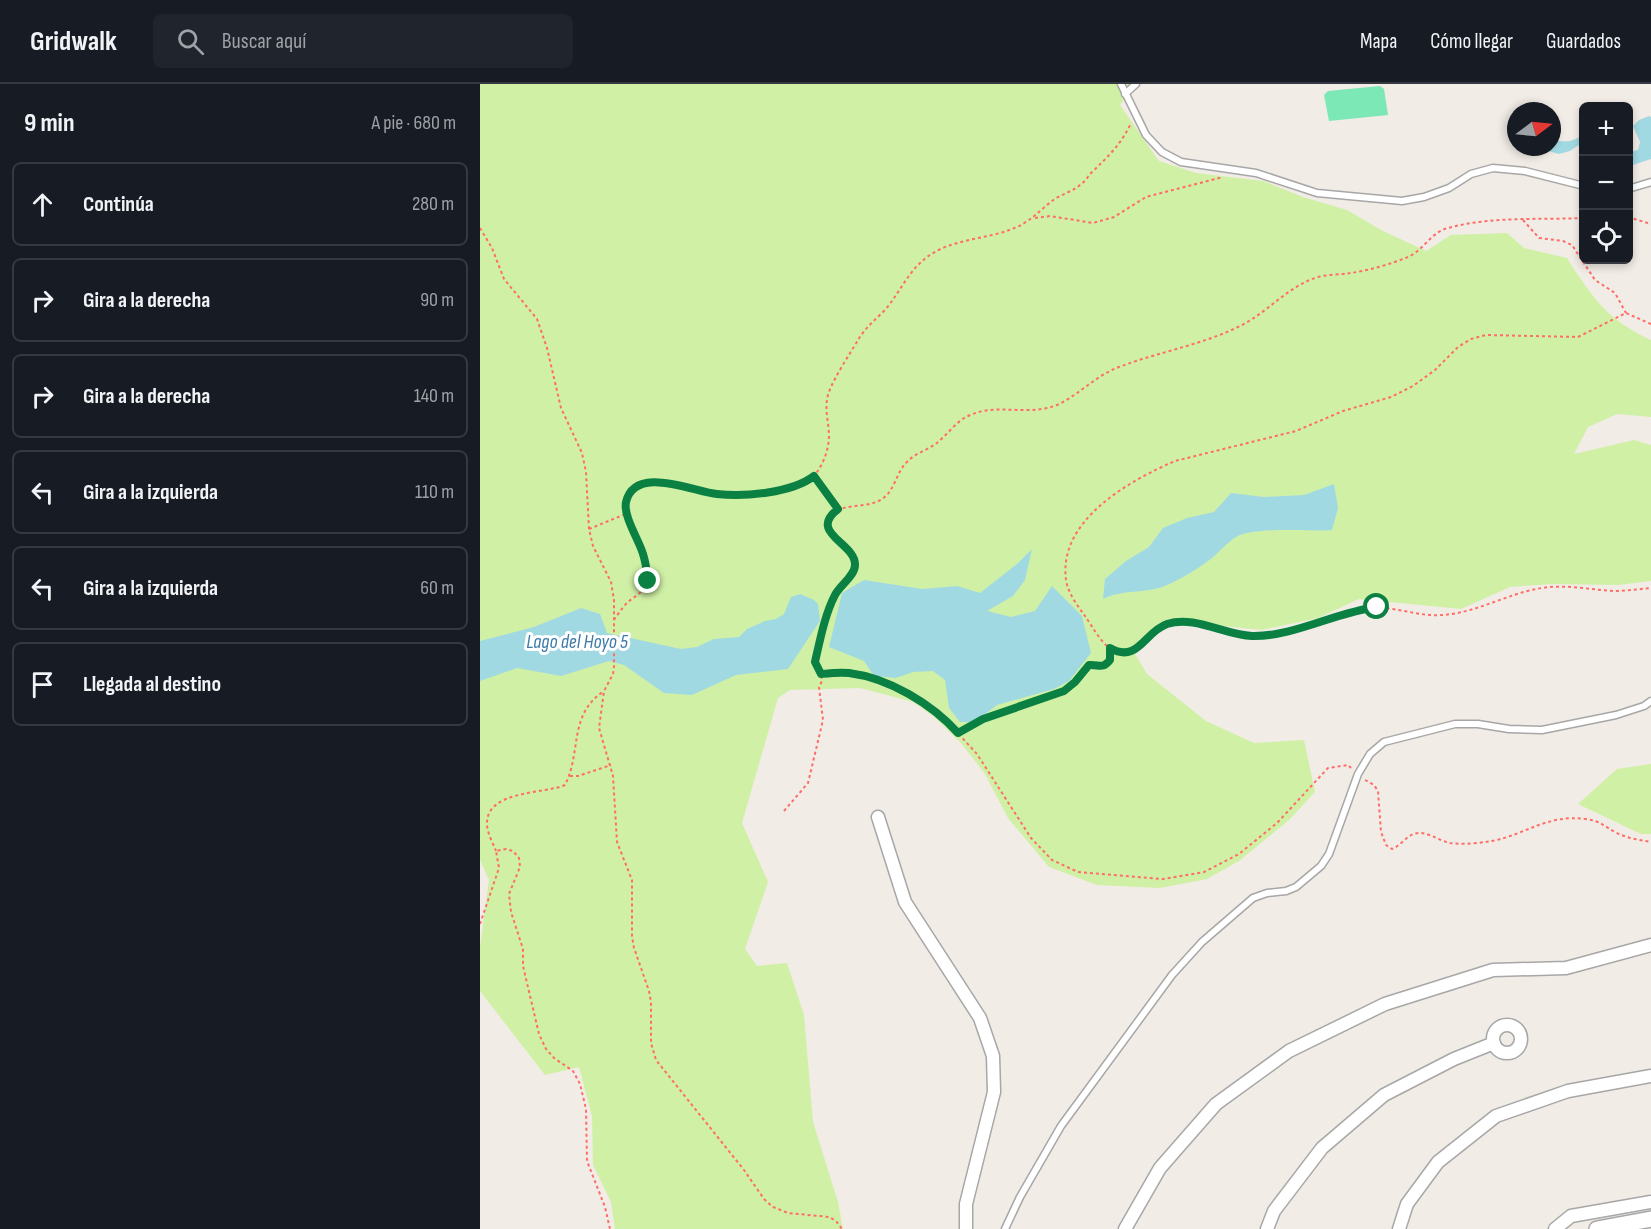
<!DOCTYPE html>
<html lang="es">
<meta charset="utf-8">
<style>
body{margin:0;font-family:"Sofia Sans Condensed",sans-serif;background:#20242c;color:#f1f3f6}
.controls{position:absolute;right:18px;top:18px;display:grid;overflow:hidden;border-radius:9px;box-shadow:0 3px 9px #0003}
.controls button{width:54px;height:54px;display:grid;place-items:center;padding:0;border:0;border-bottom:2px solid #363941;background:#171b24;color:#f1f3f6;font:30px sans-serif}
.compass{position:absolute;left:1027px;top:18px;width:54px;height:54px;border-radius:50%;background:#171b24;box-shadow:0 3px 9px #0003;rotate:74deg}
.stop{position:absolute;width:18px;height:18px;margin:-14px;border:4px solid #0b8043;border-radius:50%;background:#fff}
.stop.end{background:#0b8043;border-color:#fff;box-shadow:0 2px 6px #0008}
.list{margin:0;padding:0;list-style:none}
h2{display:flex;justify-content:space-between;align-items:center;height:78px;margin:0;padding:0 24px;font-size:26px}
h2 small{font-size:20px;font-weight:400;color:#9ea1a6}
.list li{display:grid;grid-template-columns:39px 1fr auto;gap:18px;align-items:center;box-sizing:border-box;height:84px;margin:0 12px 12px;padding:0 12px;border:2px solid #363941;border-radius:9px}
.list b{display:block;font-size:22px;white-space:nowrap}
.list em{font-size:20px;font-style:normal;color:#9ea1a6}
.icon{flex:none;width:33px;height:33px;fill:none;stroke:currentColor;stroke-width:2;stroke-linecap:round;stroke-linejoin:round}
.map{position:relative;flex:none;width:1171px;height:1145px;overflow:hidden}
header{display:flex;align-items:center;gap:36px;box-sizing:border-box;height:84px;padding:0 30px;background:#171b24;border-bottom:2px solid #363941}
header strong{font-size:28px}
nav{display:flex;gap:33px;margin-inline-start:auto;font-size:21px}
.search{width:420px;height:54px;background:#20242c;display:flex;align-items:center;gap:15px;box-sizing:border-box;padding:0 21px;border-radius:9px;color:#9ea1a6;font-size:22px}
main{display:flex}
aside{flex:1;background:#171b24}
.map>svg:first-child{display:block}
.grass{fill:#d0f0a6}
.pitch{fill:#7be8b6}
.water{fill:#a1d9e3}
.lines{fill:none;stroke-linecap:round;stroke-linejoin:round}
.service-casing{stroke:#a7a7a7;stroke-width:9}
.minor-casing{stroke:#a7a7a7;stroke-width:15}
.tertiary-casing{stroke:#a7a7a7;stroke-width:18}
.path{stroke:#ff6d68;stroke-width:2;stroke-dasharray:3 3;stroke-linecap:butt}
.service{stroke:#fff;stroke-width:6}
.minor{stroke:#fff;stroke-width:12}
.tertiary{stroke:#fff;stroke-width:15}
.route{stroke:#0b8043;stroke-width:8}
.labels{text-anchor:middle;stroke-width:6;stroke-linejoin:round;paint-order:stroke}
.water-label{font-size:20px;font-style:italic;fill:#3c7aa9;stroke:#fff}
</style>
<header>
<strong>Gridwalk</strong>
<div class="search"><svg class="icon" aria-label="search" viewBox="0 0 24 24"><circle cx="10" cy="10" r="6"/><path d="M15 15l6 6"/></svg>Buscar aquí</div>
<nav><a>Mapa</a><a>Cómo llegar</a><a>Guardados</a></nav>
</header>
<main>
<aside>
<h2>9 min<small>A pie · 680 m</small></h2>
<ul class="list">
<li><svg class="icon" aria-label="ahead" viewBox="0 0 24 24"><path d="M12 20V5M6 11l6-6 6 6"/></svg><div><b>Continúa</b></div><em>280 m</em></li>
<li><svg class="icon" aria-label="right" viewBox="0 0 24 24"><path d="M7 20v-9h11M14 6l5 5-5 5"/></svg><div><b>Gira a la derecha</b></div><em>90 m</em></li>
<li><svg class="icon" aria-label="right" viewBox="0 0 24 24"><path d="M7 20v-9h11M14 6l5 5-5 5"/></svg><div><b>Gira a la derecha</b></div><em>140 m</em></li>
<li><svg class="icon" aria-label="left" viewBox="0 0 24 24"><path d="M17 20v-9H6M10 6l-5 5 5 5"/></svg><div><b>Gira a la izquierda</b></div><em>110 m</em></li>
<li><svg class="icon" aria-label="left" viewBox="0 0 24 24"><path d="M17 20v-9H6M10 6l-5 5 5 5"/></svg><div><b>Gira a la izquierda</b></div><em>60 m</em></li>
<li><svg class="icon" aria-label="arrive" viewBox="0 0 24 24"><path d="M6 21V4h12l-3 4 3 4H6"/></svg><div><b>Llegada al destino</b></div></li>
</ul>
</aside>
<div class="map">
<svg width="1171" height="1145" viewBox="0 0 1171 1145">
<rect width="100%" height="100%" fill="#f1ece5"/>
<path class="grass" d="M0 0H655L640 21 679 77 716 89 783 97 823 113 867 126 903 147 946 167 971 151 1027 149 1044 164 1087 174C1112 213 1127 236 1171 256V333L1137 330 1108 343 1094 370 1154 356 1171 361V497L1138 501 1072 500 1030 503 981 525 879 515 838 534 782 546 732 541 701 534 663 552 652 565 667 590 726 637 774 659 824 656 835 708 809 736 759 777 727 795 680 804 617 801 569 783 528 734 505 690 481 659 454 633 433 618 380 604 310 606 298 614 262 739 288 798 265 865 277 882 307 879 324 931 333 1038 358 1118 363 1145H135L131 1118 113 1081 112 1032 99 983 65 991 0 907V863L9 796 0 776Z
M1171 680V750H1161L1098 720 1137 685Z"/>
<path class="pitch" d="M900 2 904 5 908 31 849 37 844 11 848 7Z"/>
<path class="water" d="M1169 32 1171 33V75L1153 81 1149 80V68L1158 66 1160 58 1153 42 1159 36Z
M1103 51V58L1090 67 1079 70 1061 65 1052 68 1045 66 1043 63H1072V55C1085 59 1092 58 1103 51Z
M854 400 858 424 852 446C826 448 776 442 756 453 748 458 740 467 732 474 718 485 701 495 685 502 664 510 642 505 623 515L625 495 646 477 669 463 683 444 707 434 734 428 751 409 784 413 824 411Z
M552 465 545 496 533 512 507 527 531 533 555 527 572 502 602 532 611 569 589 597 574 605 517 621 495 638H480L469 624 465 596 453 587 433 588 416 594 394 592 384 577 349 563 362 509 384 496 442 505 477 502 500 509 537 480Z
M320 510 334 516 338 520 340 537 308 585 256 591 212 611 184 609 144 581 129 577 81 592 37 584 0 597V557L54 543 101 524 120 530 127 549 201 565 217 563 234 555 259 553 267 545 285 537 296 535 304 530 311 513Z"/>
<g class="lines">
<g class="service-casing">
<path id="service" d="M641 0 666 51 682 68 701 78 776 89 837 109 922 117 944 113 969 104 991 90 1013 84 1045 87 1104 102
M645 10 656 0
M1148 105 1171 98
M525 1145 540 1113 581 1042 692 891 722 858 773 814 787 809 806 807 816 803 841 782 849 770 878 690 890 670 904 658 975 640H998L1029 645 1062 646 1136 631 1164 622 1171 617"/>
</g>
<g class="minor-casing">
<path id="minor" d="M398 733 425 818 500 934 513 972 514 1008 486 1120V1145
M1013 955a14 14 0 1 1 28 0a14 14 0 1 1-28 0Z
M645 1145 680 1084 736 1020 809 967 905 920 1013 886 1086 884 1171 861
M787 1145 794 1127 842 1064 904 1011 974 975 1014 959
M919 1145 927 1120 958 1078 1016 1032 1088 1007 1171 992
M1075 1145 1091 1132 1171 1118"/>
</g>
<g class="tertiary-casing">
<path id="tertiary" d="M1117 1145 1171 1135"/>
</g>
<path class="path" d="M1148 133 1171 140
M555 134 570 132 613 139 634 133 666 113 743 93
M1043 136 1059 154 1083 157 1092 161 1115 196 1135 209 1146 229
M0 144 12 164 24 195 57 235 67 264 81 324 102 369 106 388 109 445 113 462 131 498 134 516V583L133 590 124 607 119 644 133 692 137 758 152 796V852L154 864 169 907 171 918V959L176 976 264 1086 284 1115 293 1123 308 1129 349 1133 356 1137 362 1145
M1171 240 1146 229 1098 253 1006 251 991 255 978 263 955 286 933 302 911 313 863 327 816 347 695 377C649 397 578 436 586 496 588 509 597 521 605 532 613 543 623 564 638 569 654 574 664 555 675 547 685 541 697 537 709 538 731 539 752 553 776 552 814 549 848 530 885 525 911 520 936 533 962 531 997 529 1028 509 1062 504 1086 500 1111 506 1135 507 1147 507 1159 505 1171 504
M334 392 358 425
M109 445 148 429
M134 536C137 531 141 526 145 521 152 513 163 510 167 499 176 473 130 426 153 406 176 386 212 407 237 410 259 413 306 410 326 399 340 390 349 368 349 352 349 340 345 328 347 316 348 302 370 270 378 256 385 244 395 236 405 226 421 207 429 185 450 171 473 155 507 155 532 145 549 139 559 127 572 117 581 110 592 108 600 101 605 98 608 92 612 88 628 73 642 59 651 39
M341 590 370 589 391 595 426 608 463 633 497 670 551 754 572 776 598 788 683 795 724 788 759 770 797 739 848 684 868 681 871 684
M479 648 503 635 584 607 595 598 609 581C619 580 622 586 630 576V564
M90 692H98L131 681
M885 696 894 701 898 707 901 748 906 761 912 765C922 761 928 749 939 749 950 749 960 757 970 759 983 761 999 759 1012 757 1047 750 1067 730 1106 735 1120 737 1124 742 1135 748 1146 754 1159 756 1171 758
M304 727 328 699 343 636 339 603 342 597 341 590 335 578C341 554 346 528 357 507 363 496 378 490 375 476 372 463 353 458 348 439 356 415 384 427 402 415 415 407 416 388 427 378 434 370 445 367 454 361 466 353 475 338 488 332 517 318 547 333 577 321 599 311 615 292 639 283 678 268 722 261 760 242 787 229 806 204 835 194 846 190 860 191 871 189 890 186 911 180 928 173 944 166 951 148 968 144 1012 132 1059 136 1104 134
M16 767C13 759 7 749 7 740 6 706 65 710 85 701 102 667 88 631 124 607
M0 840 19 784 16 767 26 765 33 767 39 774 40 783 29 810 31 828 43 865V882L59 950 66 965 74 974 93 987 100 1000 106 1025 107 1077 125 1123 130 1145"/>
<use href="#service" class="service"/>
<use href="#minor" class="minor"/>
<use href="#tertiary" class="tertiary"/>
</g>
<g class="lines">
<path class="route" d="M168 497C167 488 166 479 163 470 159 456 143 432 146 418 155 380 214 408 237 410 265 413 312 409 334 392L358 425C327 449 376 459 375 481 375 492 360 501 355 511 345 530 340 556 335 578L341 590C351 589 360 588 369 589 409 594 452 620 478 649L503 635 584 607 595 598 609 581C619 580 622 586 630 576V564C658 580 664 548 687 540 715 531 744 551 772 552 813 553 856 528 897 523"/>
</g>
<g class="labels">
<g class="water-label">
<text x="97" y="564">Lago del Hoyo 5</text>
</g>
</g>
</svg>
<div class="controls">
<button>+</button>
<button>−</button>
<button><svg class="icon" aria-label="locate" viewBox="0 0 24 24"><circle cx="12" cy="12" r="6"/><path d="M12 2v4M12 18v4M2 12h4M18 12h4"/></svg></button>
</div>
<svg class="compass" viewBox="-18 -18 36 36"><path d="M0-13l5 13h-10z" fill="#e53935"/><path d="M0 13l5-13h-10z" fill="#9ea1a6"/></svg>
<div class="stop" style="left:897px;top:523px"></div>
<div class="stop end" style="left:168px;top:497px"></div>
</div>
</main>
